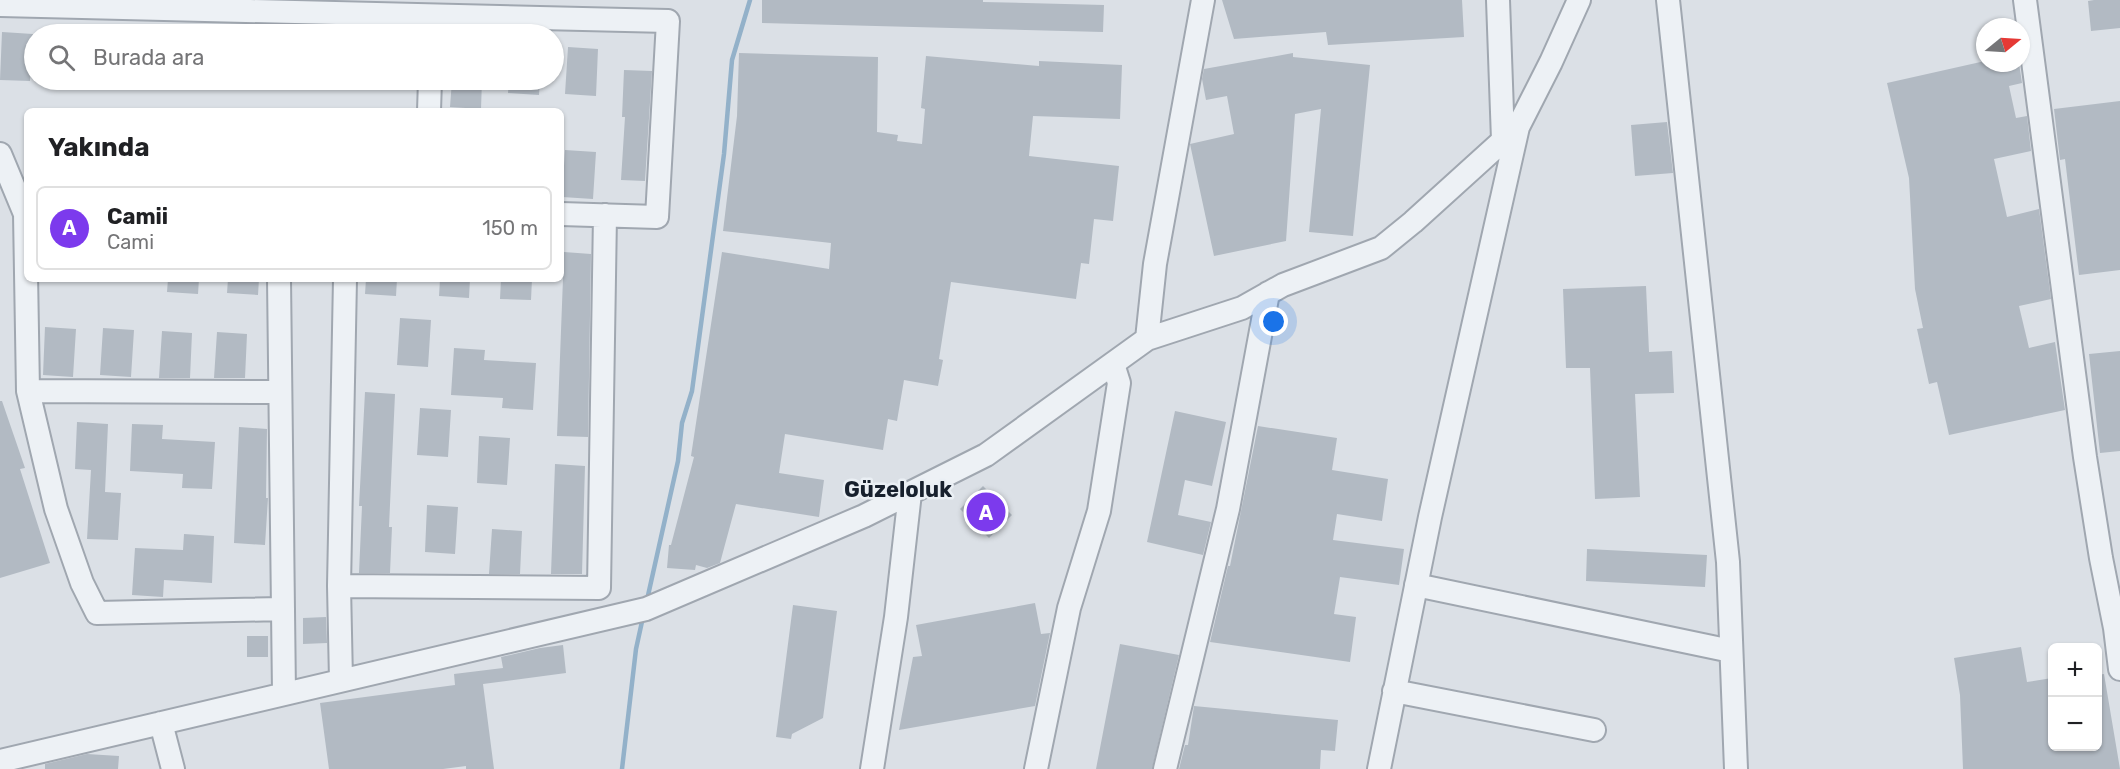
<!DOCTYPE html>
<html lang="tr">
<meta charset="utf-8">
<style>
body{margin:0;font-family:Rubik,sans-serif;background:#f2f2f2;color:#202124}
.controls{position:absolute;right:18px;bottom:18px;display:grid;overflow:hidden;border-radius:9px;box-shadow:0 2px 4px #0004}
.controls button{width:54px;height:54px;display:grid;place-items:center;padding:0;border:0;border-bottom:2px solid #e0e0e0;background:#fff;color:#202124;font:30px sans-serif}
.compass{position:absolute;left:1976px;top:18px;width:54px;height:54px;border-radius:50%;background:#fff;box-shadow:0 2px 4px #0004;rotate:72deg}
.you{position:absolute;left:1274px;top:322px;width:21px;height:21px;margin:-15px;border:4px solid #fff;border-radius:50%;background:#1a73e8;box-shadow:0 0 0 9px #1a73e833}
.badge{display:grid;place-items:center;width:39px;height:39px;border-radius:50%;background:#7c3aed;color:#fff;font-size:20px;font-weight:700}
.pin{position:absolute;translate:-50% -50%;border:3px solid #fff;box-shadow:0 2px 6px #0006}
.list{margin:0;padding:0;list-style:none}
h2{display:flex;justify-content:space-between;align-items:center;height:78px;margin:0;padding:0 24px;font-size:26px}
h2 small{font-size:20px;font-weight:400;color:#757577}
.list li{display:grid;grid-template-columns:39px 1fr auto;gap:18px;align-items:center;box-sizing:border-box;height:84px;margin:0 12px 12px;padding:0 12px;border:2px solid #e0e0e0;border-radius:9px}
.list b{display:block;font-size:22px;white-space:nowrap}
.list p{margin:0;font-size:20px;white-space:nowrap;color:#757577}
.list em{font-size:20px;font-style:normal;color:#757577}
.icon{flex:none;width:33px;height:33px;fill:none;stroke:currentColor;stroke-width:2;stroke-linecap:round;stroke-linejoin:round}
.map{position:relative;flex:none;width:2120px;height:769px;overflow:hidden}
.search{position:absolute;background:#fff;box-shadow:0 2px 4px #0004;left:24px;top:24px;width:540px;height:66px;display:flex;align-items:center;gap:15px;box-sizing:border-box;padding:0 21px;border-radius:33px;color:#757577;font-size:22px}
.panel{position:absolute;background:#fff;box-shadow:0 2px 4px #0004;left:24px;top:108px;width:540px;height:174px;border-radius:9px}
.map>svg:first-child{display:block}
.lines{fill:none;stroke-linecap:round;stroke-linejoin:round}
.stream{stroke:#93b1c9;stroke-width:4.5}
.building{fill:#b2bac3}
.minor-casing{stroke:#a0a7b0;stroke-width:26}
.minor{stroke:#edf1f5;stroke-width:22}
.labels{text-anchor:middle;stroke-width:5;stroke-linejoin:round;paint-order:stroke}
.district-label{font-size:22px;font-weight:bold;fill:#17202d;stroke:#eaeff4}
</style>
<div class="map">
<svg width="2120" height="769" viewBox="0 0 2120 769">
<rect width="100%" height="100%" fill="#dbe0e6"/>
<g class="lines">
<path class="stream" d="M647 600 678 461 682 423 692 391 724 154 732 60 750 0
M622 769 636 649 643 617"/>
</g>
<path class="building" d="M762 0H983V2L1104 5 1103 32 762 23Z
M1222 0H1462L1464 37 1328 45 1326 32 1234 39Z
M2094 0H2120V28L2091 31 2088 1Z
M2 32 33 34 30 81 0 80Z
M568 47 598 49 596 96 565 94Z
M739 53 878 57 877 132 898 135 897 141 922 144 925 109 921 108 926 56 1039 66V61L1122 65 1120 119 1033 116 1029 156 1119 166 1113 221 1094 219 1089 264 1081 263 1076 299 951 282 939 359 943 360 938 386 904 380 897 421 888 419 883 450 785 434 779 473 824 480 819 517 736 504 720 563 707 568 696 565 695 570 667 568 669 545H671L694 457 691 456 722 252 829 269 831 243 723 231 737 116Z
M1293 53V57L1370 65 1353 236 1309 232 1321 109 1295 114 1286 241 1214 256 1190 144 1234 134 1227 96 1206 100 1202 79 1204 69Z
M1985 61V63H2019L2022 83 2009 86 2016 118 2027 116 2031 151 1994 159 2007 217 2039 209 2051 299 2019 306 2029 348 2055 342 2065 410 1949 435 1937 382 1929 384 1917 329 1923 328 1915 289 1909 178 1887 83Z
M624 70 652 71 645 181 621 180 625 117H622Z
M452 80H482L481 109 450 107Z
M509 80H540L539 95 508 93Z
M2120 101V270L2079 275 2065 159 2060 160 2054 109Z
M1667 122 1673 173 1635 176 1631 125Z
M565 150 596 152 593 199 562 197Z
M564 252 591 254 588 437 557 436Z
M168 279H199L198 294 167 292Z
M228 279H259L258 295 227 293Z
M366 279H397L396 296 365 294Z
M440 279H470L469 298 439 296Z
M501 279H532L531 300 500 299Z
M1646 286 1649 352 1672 351 1674 393 1635 394 1640 497 1595 499 1590 368H1566L1563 289Z
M400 318 431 320 428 367 397 365Z
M45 327 76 329 73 377 43 375Z
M103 328 134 330 131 377 100 375Z
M162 331 192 333 190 378H159Z
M217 332 247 334 245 378H214Z
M454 348 485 350 484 360 536 363 533 410 502 408 503 398 451 395Z
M2120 351V451L2100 453 2089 354Z
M365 392 395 394 389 527H392L390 573H359L362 506H359Z
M0 401H2L25 468 20 469 50 563 0 578Z
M420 408 451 410 448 457 417 455Z
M1175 411 1226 422 1212 486 1185 480 1178 515 1211 522 1203 555 1147 542Z
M77 422 108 424 105 492 121 493 118 540 87 539 91 470 75 469Z
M132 424 163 425 162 439 215 442 212 489 182 488 183 474 130 471Z
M1258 426 1337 438 1332 470 1388 479 1382 521 1337 514 1333 540 1404 549 1399 585 1340 577 1334 614 1356 617 1350 662 1210 642 1228 566H1230Z
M239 427 267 429 266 498H268L265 545 234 543Z
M479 436 510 438 507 485 477 483Z
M555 464 585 466 582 574H551Z
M983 486 1012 515 989 538 960 509Z
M427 505 458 507 455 554 425 552Z
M492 529 522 531 520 574H489Z
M184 534 214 536 212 583 164 580 163 597 132 595 135 548 183 550Z
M1587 549 1707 555 1705 587 1586 581Z
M1035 603 1041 634 1050 633 1035 706 899 730 913 657 922 656 916 625Z
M793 605 837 611 823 718 792 734 791 739 776 737Z
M326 617 327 643 303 644V618Z
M247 636H268V657H247Z
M1120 644 1179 655 1152 769H1096Z
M563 645 566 673 483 684 494 769H466V766L443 769H329L320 703 455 685 454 674 503 668 501 657 540 648Z
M2021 647 2027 682 2052 678V747H2097V675L2104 674 2120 769H1963L1960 695 1954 658Z
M1194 706 1338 720 1335 751 1321 750 1320 769H1179L1185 745H1188Z
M87 754 119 756 118 769H45V764Z"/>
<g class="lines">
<g class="minor-casing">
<path id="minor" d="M1498 0 1503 140
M1668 0 1728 562 1736 769
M2025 0 2085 457 2101 558 2115 628
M0 5 668 21 657 217 561 214
M429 111 430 80
M0 154 25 214 28 391 56 509 82 583 97 613 283 609
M279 279 284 693
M345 279 339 586 599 588 605 215
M1147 339 1155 264 1203 0
M28 391 280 392
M1416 585 1731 651
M339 586 341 680
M2120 632 2115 628 2120 669
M1394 691 1594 730
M161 723 173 769
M0 761 646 609 864 516 986 455 1147 339 1242 308 1283 285 1381 248 1413 222 1518 127 1551 62 1579 0
M872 769 896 617 910 493
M1036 769 1069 608 1099 511 1119 383 1113 364
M1165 769 1228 509 1268 293
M1379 769 1430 517 1518 127"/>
</g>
<use href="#minor" class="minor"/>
</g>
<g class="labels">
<g class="district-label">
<text x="898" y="497">Güzeloluk</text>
</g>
</g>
</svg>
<div class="controls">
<button>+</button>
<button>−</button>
</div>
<svg class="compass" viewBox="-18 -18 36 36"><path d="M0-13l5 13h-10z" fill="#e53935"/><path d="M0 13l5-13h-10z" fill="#757577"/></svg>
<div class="you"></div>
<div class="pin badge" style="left:986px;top:512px">A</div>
<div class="search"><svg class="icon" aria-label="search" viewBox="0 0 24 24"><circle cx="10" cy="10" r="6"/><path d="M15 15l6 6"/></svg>Burada ara</div>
<section class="panel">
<h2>Yakında<small></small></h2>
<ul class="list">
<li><span class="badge">A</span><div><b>Camii</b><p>Cami</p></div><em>150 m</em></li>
</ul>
</section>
</div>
